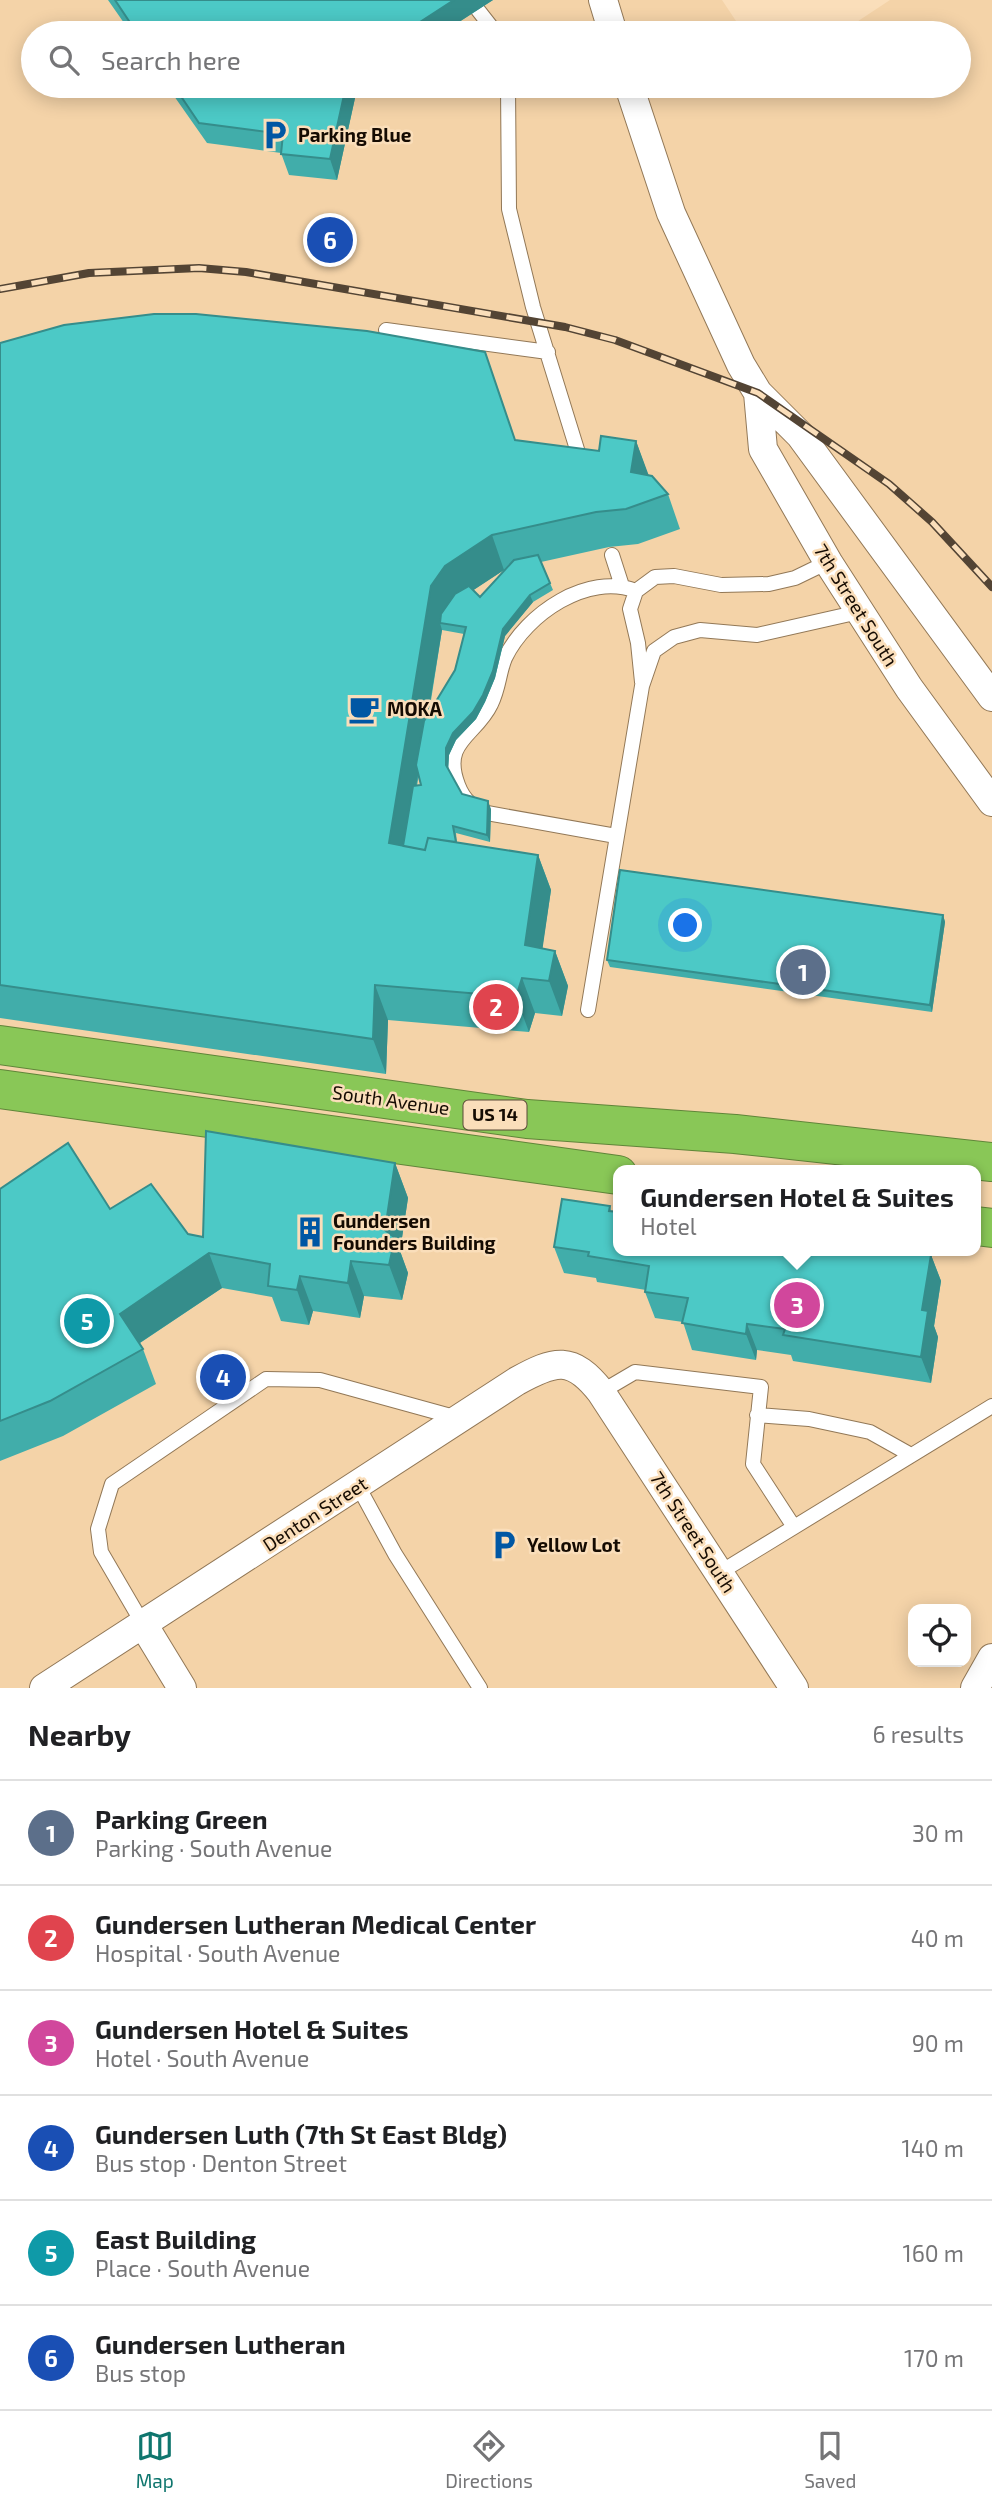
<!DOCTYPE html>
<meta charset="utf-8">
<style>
body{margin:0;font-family:"Exo 2",sans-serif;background:#f6f6f6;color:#202124}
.controls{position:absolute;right:21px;bottom:21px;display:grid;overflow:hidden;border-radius:14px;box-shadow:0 4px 18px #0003}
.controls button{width:63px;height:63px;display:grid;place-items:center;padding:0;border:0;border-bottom:2px solid #e0e0e0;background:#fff;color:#202124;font:35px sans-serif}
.you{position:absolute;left:686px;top:926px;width:24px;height:24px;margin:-18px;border:5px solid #fff;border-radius:50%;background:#1a73e8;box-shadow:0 0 0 10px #1a73e833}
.badge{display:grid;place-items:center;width:46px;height:46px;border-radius:50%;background:#0f766e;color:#fff;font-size:23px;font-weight:700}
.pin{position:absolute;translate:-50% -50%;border:4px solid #fff;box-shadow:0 2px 7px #0006}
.popup{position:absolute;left:613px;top:1165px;width:368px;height:91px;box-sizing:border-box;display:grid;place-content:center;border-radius:14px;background:#fff;filter:drop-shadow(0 2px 5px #0005);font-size:23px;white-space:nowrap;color:#757577}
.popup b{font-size:26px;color:#202124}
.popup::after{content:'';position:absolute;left:50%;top:100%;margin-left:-14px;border:14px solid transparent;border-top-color:#fff}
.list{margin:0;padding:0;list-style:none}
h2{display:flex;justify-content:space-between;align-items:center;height:91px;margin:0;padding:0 28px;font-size:30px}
h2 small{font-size:23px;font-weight:400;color:#757577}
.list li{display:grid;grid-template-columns:46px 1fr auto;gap:21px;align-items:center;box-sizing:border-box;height:105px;padding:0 28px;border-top:2px solid #e0e0e0}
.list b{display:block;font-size:26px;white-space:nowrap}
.list p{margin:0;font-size:23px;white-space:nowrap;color:#757577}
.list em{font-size:23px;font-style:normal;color:#757577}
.icon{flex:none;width:38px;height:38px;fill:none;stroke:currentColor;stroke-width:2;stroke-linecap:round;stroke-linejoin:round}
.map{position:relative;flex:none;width:992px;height:1688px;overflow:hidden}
.search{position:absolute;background:#fff;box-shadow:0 4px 18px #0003;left:21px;right:21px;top:21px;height:77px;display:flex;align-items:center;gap:18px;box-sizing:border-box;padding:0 24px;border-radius:38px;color:#757577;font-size:26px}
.sheet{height:721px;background:#fff}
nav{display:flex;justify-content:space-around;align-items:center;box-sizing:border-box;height:98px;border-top:2px solid #e0e0e0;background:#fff;font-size:19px;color:#757577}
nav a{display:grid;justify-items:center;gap:4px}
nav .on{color:#0f766e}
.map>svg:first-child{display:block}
.built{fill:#f4d3a8;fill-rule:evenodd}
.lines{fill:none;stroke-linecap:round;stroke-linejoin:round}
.lane-casing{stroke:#927857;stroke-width:16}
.street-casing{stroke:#927857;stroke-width:30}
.highway-casing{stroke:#608539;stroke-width:40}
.lane{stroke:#fff;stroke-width:14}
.street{stroke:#fff;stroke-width:28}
.highway{stroke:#89c757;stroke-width:38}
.rail-casing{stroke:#534434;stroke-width:8}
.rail{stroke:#fadeba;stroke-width:5;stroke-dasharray:16;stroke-linecap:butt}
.wall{fill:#41adaa;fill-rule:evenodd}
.shaded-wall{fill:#358d8b}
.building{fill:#4cc9c6;stroke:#358d8b;stroke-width:2}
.labels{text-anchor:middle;stroke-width:5;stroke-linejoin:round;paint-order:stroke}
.shield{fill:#fadeba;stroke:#5a4a39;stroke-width:2}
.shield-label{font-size:18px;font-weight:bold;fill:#150b02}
.poi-label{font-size:19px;font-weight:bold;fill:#150b02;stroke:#fadeba;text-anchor:start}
.street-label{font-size:19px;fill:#150b02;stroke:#fadeba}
</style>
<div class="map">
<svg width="992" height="1688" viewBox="0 0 992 1688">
<rect width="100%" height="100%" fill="#fadeba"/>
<path class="built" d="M0 0H722L744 33H33V86H959V33H840L890 0H992V1688H0ZM618 1170H976V1251H618ZM913 1609H966V1662H913Z"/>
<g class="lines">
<g class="lane-casing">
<path id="lane" d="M478 10 496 33
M508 86 509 209 533 307 580 459
M386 330 548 352
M612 555 622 586
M642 682 638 643 630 609 636 591 655 577 674 576 721 585 769 584 795 578 828 562
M616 836 487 813C473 807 464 801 458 785 441 741 476 736 491 704 499 688 499 672 505 658 526 614 588 572 636 591
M588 1010 642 686 654 651 674 637 700 630 757 635 859 612
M601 1392 635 1372 761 1387 753 1464 794 1527
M757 1415 809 1419 870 1432 911 1455
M358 1486 395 1554 480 1688
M719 1573 992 1406
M143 1624 101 1552 98 1529 112 1484 266 1379 320 1380 458 1418"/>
</g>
<g class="street-casing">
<path id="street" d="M603 0 613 33
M629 86 671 213 741 365 758 393 800 435 992 697
M758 393 763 449 828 562 909 688 992 802
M143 1624 182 1688
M44 1688 517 1381C555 1360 572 1355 601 1392L794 1688
M975 1688 992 1658"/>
</g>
<g class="highway-casing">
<path id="highway" d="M0 1045 527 1119 735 1134 992 1162
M0 1089 618 1175
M976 1226 992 1228"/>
</g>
<use href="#lane" class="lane"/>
<use href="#street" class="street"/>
<use href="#highway" class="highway"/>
<g class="rail-casing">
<path id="rail" d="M0 289 89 273 199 268 246 272 565 327 615 340 758 393 889 484 932 522 992 587"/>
</g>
<use href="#rail" class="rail"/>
</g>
<path class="wall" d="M108 0H493L442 33H131Z
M167 86H362L357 89 337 180 289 175 281 153 207 143Z
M0 343 516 440 599 451 636 441 648 475 668 494 680 529 638 544 609 547 541 562 553 590 533 602 505 636 495 678 485 702 476 719 456 740 449 755 448 770 462 794 491 809 490 842 456 833 457 843 538 855 551 890 542 949 555 951 568 986 562 1016 535 1013 529 1032 388 1020 386 1074 0 1018ZM504 570 480 597 473 590ZM442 630 464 634 455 670 429 713ZM419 774 421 785 417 786Z
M943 915 945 922 932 1012 610 967 607 960Z
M395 1163 408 1198 400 1251 408 1273 402 1300 364 1296 360 1318 313 1311 309 1325 281 1321 272 1297 222 1288 140 1343 143 1349 156 1384 63 1436 0 1461V1189L110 1209 188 1234 203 1237Z
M610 1206 619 1251 931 1255 941 1281 934 1326 938 1337 931 1383 793 1361 791 1355 757 1350 756 1360 692 1350 683 1322 655 1318 645 1292 646 1290 597 1282 596 1278 564 1273 554 1247Z"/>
<path class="shaded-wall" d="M454 0H493L442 33H403Z
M346 86H362L357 89 337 180 330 159Z
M636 441 649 476 631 472Z
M492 535 504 570 457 601 440 623 442 630 402 872 389 843 431 586 445 566Z
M530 595 533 602 505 636 495 678 485 702 476 719 456 740 449 755 448 772 446 765V748L503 629Z
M488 801 491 809 490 842 487 835Z
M538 855 551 890 538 980 525 945Z
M943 915 945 922 932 1012 930 1005Z
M555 951 568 986 562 1016 549 981Z
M522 978 535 1013 529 1032 516 997Z
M375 985 388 1020 386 1074 373 1039Z
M395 1163 408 1198 400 1251 408 1273 402 1300 389 1265 385 1230Z
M209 1253 222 1288 132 1348 120 1314Z
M931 1255 941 1281 934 1326 938 1337 931 1383 921 1357 922 1310Z
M351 1261 364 1296 360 1318 348 1283Z
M300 1276 313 1311 309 1325 297 1290Z
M747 1324 757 1350 756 1360 746 1334Z"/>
<path class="building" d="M115 0H454L403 33H137Z
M174 86H346L330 159 281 154 283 134 199 123Z
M154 314H196L367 331 485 352 515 440 599 451 601 436 636 441 631 472 652 476 668 494 626 509 596 512 492 535 445 566 431 586 389 843 425 850 428 838 538 855 525 945 555 951 549 981 522 978 516 997 375 985 373 1039 0 985V343L64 325Z
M538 555 550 583 530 595 503 629 493 671 483 695 473 712 453 733 446 748V765L462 794 488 801 487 835 453 826 456 842 428 838 425 850 403 846 413 786 421 785 416 765 424 721 455 670 466 627 440 623 441 614 455 594 469 586 480 597 514 560Z
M620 870 943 915 930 1005 607 960Z
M206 1131 395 1163 385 1230 395 1238 389 1265 351 1261 348 1283 300 1276 297 1290 268 1286 270 1264 209 1253 120 1314 143 1349 50 1401 0 1421V1189L68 1143 110 1209 151 1184 188 1234 203 1237Z
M562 1199 610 1206 609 1211 619 1212V1251H898L931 1255 922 1310 928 1311 921 1357 783 1335 785 1329 747 1324 746 1334 682 1323 688 1298 645 1292 649 1266 588 1256 589 1252 554 1247Z"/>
<defs>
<g id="parking-bare" transform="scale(2.415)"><path d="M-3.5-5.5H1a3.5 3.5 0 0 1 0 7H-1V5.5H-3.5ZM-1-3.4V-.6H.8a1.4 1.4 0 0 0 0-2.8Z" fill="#0057a4" stroke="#fadeba" stroke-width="2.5" paint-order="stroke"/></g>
<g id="cafe-bare" transform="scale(2.415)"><path d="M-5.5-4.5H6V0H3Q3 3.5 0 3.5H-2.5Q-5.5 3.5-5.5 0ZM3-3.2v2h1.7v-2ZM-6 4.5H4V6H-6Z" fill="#0057a4" stroke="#fadeba" stroke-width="2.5" paint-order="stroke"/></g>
<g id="building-bare" transform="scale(2.415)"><path d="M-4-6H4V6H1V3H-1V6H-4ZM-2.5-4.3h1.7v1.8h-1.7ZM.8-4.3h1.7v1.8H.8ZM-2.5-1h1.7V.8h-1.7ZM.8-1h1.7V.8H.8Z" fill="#0057a4" stroke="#fadeba" stroke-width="2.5" paint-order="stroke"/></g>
</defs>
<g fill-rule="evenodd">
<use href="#parking-bare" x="275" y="135"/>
<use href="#cafe-bare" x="364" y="709"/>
<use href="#building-bare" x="310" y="1232"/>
<use href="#parking-bare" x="504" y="1545"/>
</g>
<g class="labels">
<rect class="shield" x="463.5" y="1100.5" width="63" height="29" rx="5"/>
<g class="shield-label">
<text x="495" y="1121">US 14</text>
</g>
<g class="poi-label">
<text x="298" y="142">Parking Blue</text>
<text x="387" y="716">MOKA</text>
<text x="333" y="1228">Gundersen<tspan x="333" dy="22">Founders Building</tspan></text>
<text x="527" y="1552">Yellow Lot</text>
</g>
<g class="street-label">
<text transform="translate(856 605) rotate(58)" y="7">7th Street South</text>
<text transform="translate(391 1100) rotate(8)" y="7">South Avenue</text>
<text transform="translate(315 1514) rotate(-33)" y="7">Denton Street</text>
<text transform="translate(693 1532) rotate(57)" y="7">7th Street South</text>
</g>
</g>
</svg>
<div class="controls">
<button><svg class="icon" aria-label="locate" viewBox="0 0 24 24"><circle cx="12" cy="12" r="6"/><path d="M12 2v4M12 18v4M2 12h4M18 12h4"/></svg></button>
</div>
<div class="you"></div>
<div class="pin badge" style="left:803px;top:972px;background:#5c6f8a">1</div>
<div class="pin badge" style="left:496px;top:1007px;background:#e0444e">2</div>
<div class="pin badge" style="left:797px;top:1305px;background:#d1479c">3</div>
<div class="popup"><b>Gundersen Hotel &amp; Suites</b>Hotel</div>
<div class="pin badge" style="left:223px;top:1377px;background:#1a4fb4">4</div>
<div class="pin badge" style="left:87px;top:1321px;background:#0f9aa8">5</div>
<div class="pin badge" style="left:330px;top:240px;background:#1a4fb4">6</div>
<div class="search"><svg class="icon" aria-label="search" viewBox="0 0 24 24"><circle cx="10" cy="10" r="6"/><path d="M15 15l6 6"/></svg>Search here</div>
</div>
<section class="sheet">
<h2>Nearby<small>6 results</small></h2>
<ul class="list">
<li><span class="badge" style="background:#5c6f8a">1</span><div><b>Parking Green</b><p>Parking · South Avenue</p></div><em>30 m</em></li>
<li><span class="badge" style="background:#e0444e">2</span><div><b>Gundersen Lutheran Medical Center</b><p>Hospital · South Avenue</p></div><em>40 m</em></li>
<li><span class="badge" style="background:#d1479c">3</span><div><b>Gundersen Hotel &amp; Suites</b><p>Hotel · South Avenue</p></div><em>90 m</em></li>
<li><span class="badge" style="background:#1a4fb4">4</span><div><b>Gundersen Luth (7th St East Bldg)</b><p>Bus stop · Denton Street</p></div><em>140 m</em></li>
<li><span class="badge" style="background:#0f9aa8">5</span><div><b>East Building</b><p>Place · South Avenue</p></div><em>160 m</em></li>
<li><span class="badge" style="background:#1a4fb4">6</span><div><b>Gundersen Lutheran</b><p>Bus stop</p></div><em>170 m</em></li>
</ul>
</section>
<nav>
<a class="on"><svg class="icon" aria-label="map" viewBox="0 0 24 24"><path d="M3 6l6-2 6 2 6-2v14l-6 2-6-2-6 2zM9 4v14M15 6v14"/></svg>Map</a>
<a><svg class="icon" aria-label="directions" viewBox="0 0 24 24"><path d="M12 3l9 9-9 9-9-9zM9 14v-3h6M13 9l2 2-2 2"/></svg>Directions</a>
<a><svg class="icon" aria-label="saved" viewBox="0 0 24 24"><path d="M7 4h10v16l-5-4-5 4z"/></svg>Saved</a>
</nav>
